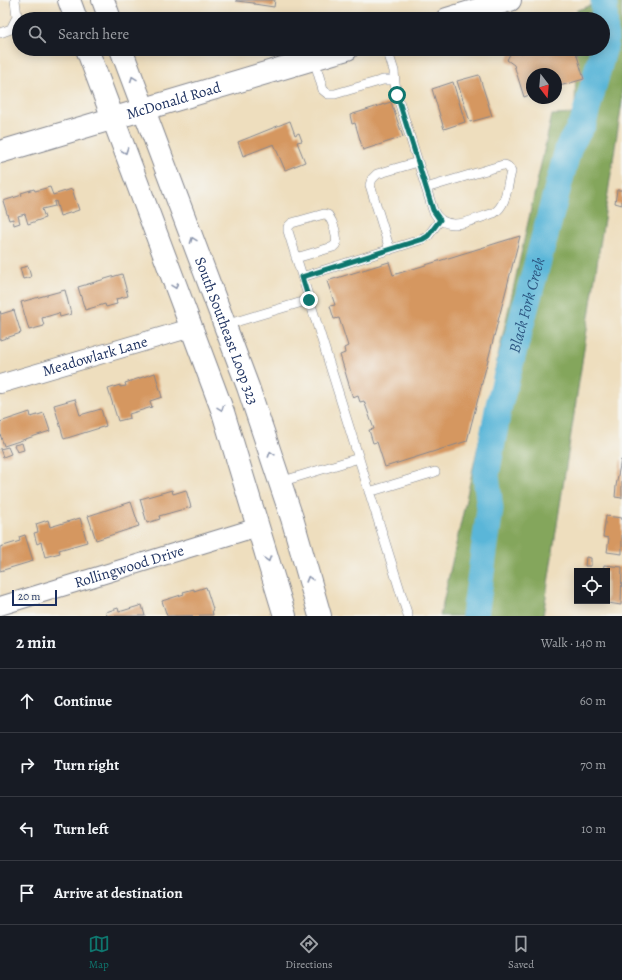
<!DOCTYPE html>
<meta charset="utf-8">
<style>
body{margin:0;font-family:Alegreya,serif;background:#242831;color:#f1f3f6}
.controls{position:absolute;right:12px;bottom:12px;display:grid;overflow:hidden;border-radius:0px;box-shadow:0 2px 10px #0003}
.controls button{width:36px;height:36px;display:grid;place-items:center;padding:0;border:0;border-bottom:1px solid #363941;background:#171b24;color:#f1f3f6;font:20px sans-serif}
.compass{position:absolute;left:526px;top:68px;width:36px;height:36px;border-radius:50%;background:#171b24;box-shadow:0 2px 10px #0003;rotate:164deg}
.scale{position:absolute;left:12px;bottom:10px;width:45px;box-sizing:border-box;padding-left:4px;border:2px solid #1b2f5e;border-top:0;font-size:11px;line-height:14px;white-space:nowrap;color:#1b2f5e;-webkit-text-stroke:3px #f6f6f2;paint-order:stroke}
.stop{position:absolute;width:12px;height:12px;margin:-9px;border:3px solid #0f766e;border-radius:50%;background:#fff}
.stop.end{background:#0f766e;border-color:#fff;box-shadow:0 1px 4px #0008}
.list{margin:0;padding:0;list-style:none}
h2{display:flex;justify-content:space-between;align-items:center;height:52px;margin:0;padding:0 16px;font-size:17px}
h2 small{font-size:13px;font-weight:400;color:#9ea1a6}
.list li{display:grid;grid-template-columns:26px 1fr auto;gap:12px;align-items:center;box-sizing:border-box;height:64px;padding:0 16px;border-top:1px solid #363941}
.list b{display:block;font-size:15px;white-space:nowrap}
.list em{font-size:13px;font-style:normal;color:#9ea1a6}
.icon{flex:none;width:22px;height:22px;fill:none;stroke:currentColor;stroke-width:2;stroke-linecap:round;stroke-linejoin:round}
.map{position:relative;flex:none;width:622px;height:616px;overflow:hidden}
.search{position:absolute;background:#171b24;box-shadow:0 2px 10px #0003;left:12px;right:12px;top:12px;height:44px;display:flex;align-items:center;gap:10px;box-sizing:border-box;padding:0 14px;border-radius:22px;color:#9ea1a6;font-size:15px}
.sheet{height:308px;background:#171b24}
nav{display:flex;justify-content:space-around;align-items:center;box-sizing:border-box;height:56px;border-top:1px solid #363941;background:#171b24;font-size:11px;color:#9ea1a6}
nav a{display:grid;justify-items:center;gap:2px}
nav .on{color:#0f766e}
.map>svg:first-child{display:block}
.forest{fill:#84a65b;stroke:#506a5c}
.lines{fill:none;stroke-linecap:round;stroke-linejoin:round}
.river{stroke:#5ab6d8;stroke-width:27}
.building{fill:#d59760}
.lane-casing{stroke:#84868e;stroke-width:10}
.street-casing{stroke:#84868e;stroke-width:20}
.secondary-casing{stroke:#84868e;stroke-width:24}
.highway-casing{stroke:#84868e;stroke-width:24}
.lane{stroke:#fff;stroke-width:9}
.street{stroke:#fff;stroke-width:18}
.secondary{stroke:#fff;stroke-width:22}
.highway{stroke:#fff;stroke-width:22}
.oneway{stroke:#8d97ae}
.route{stroke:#0f766e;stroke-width:5}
.labels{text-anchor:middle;stroke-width:4;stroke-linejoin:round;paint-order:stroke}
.street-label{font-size:15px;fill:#1b2f5e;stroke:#f6f6f2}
.water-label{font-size:16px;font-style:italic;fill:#2e5883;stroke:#f6f6f2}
</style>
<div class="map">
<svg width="622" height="616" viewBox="0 0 622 616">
<rect width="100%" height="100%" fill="#f6f6f2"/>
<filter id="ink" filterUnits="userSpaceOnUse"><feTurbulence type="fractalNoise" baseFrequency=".025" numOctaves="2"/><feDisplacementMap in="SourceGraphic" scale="8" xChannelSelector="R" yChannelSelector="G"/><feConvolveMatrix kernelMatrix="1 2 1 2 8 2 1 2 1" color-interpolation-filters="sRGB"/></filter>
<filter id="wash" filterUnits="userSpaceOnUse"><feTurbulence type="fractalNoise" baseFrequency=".012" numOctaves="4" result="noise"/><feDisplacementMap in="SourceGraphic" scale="16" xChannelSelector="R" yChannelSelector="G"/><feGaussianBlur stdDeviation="0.9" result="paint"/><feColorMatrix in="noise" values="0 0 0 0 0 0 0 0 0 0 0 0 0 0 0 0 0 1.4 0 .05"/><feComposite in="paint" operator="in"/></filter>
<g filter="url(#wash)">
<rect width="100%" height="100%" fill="#eedebe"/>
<path class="forest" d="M608 0H622V102L543 616H440L552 115 575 114 576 49H603V19H577V10Z"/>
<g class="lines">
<path class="river" id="s1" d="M475 616 490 509 486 475 499 405 569 146 583 123 605 43 604 0"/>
</g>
<g id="blocks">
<path class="building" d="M236 0H275L274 7 254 4V3L236 1Z
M535 49H575L584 79 556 87V74H532V94L524 97 514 65 507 60 512 50 521 53Z
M479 75 492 116 470 122 457 81Z
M453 82 465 122 444 129 432 89Z
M391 102 403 137 363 150 355 123 352 124 350 115Z
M290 121 295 135 299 133 302 141 297 142 305 162 285 170 274 144 243 156 238 142Z
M50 187 53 195 72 189 79 210 60 216 56 201 54 202 55 206 42 209 45 218 28 224 25 214 18 216 20 223 14 225 13 219 9 220 3 201 22 195 21 193 34 189 35 191Z
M617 190H622V205L615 203Z
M520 236 467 441 385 467 377 442 373 443 369 430 374 429 364 401 360 402 358 396 353 398 340 355 345 353 344 348 348 346 339 318 334 319 330 306 335 305 327 281 389 262 393 275Z
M28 266 31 277 23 279 20 268Z
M122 274 128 296 116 299 117 304 106 307 105 304 85 310 78 287Z
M65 290 71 314 60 317 59 313 42 318 44 326 29 330 21 302Z
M14 310 21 333 0 340V311L1 314Z
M155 373 162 397 150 401 152 407 129 414 130 418 118 421 108 389 120 385V387L126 386 125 383Z
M75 399 80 415 101 409 106 426 64 439 54 405Z
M30 412 31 417 44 413 50 431 4 446 0 434V422Z
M22 443 24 450 17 452 14 445Z
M8 447 11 454 3 457 0 449Z
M621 460H622V498L615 497 616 486Z
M172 490 173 494 186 490 191 507 159 516 160 519 147 523 140 499Z
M131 502 139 526 96 540 88 516Z
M606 516 622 518V554L607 552 609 538 603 537Z
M80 518 87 542 59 550 60 553 45 557 41 542 37 544 34 533 38 532 36 524 48 520 50 527Z
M25 535 33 561 0 571V547L20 541 19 537Z
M586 557 591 558V566H585Z
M604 565 622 567 621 605 601 602 607 601V571H603Z
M206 587 213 609 212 610 213 615 167 616 162 601 184 594 183 592 194 589V591Z
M142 605 145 616H107L106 612 118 608 119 612Z"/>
</g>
</g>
<g filter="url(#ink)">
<use href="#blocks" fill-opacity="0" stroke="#84868e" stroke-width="1"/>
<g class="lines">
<g class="lane-casing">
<path id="lane" d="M0 33 11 29 17 17 15 0
M387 49 394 71 395 83 397 95 433 210C445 236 474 219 494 213 507 205 507 185 511 172 510 168 507 165 503 165L426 188
M314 59 323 90 328 94H335L383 80H394
M390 250 370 185 372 179 377 174 418 162
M296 258 333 247 336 244C338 236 333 222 328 215L324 214 292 223 288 227V231L408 616
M302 277 423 239 428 236 440 220
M225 325 309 300
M280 482 359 458
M369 492 435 472"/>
</g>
<g class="street-casing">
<g id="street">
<path id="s2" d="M0 384 191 328"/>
<path id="s3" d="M0 606 258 527"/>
</g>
</g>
<g class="secondary-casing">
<g id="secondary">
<path d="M447 19 510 0"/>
<path id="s4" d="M0 152 347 49"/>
</g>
</g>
<g class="highway-casing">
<g id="highway">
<path d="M69 0 76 19"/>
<path d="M103 0 110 19"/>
<path d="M87 49 223 412 285 616"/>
<path id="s5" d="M121 49 248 387 292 518 320 616"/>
</g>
</g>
<use href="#lane" class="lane"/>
<use href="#street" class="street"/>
<use href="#secondary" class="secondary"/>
<use href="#highway" class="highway"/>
</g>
<defs><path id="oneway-chevron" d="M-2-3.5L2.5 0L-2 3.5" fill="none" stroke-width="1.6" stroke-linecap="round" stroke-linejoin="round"/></defs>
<g class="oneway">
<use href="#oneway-chevron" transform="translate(133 79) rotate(-111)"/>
<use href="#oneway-chevron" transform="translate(125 151) rotate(70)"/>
<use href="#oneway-chevron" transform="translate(193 240) rotate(-111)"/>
<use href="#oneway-chevron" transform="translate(175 286) rotate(70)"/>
<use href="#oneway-chevron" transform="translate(221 408) rotate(70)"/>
<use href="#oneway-chevron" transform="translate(271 454) rotate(-108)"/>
<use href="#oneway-chevron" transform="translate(268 559) rotate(73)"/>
<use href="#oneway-chevron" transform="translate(309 579) rotate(-106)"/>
</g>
</g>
<g class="lines" filter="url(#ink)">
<path class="route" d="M309 300 302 277 423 239 428 236 440 220 433 210 397 95"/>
</g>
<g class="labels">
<g class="street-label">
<text dy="5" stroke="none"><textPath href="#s4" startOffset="181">McDonald Road</textPath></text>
<text dy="5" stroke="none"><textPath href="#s5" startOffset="301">South Southeast Loop 323</textPath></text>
<text dy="5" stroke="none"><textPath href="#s2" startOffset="99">Meadowlark Lane</textPath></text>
<text dy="5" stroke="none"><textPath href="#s3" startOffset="135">Rollingwood Drive</textPath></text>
</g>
<g class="water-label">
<text dy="6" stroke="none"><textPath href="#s1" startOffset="317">Black Fork Creek</textPath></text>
</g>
</g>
</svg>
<div class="controls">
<button><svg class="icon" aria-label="locate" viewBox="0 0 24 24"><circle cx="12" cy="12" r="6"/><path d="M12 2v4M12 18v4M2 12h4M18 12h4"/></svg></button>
</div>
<svg class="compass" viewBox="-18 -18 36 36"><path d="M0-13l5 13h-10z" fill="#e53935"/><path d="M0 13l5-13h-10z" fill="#9ea1a6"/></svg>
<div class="scale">20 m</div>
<div class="stop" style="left:397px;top:95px"></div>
<div class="stop end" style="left:309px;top:300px"></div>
<div class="search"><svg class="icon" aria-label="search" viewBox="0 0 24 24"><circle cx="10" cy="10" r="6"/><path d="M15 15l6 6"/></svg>Search here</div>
</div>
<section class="sheet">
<h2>2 min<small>Walk · 140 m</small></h2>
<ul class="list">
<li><svg class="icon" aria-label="ahead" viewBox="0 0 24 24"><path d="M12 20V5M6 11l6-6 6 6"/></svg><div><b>Continue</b></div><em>60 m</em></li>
<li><svg class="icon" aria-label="right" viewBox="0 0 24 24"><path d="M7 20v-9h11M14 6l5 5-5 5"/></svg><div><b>Turn right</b></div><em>70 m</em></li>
<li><svg class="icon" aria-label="left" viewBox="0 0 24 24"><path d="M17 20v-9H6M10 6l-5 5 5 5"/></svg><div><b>Turn left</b></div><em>10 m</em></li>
<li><svg class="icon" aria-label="arrive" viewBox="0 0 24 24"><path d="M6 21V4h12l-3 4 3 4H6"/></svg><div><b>Arrive at destination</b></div></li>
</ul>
</section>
<nav>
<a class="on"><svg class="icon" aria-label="map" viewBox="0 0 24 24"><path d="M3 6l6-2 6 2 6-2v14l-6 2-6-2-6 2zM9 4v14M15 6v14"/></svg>Map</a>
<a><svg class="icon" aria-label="directions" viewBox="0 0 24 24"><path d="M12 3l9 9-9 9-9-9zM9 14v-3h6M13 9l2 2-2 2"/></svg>Directions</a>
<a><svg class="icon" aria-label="saved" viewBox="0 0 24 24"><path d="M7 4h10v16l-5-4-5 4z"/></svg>Saved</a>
</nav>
